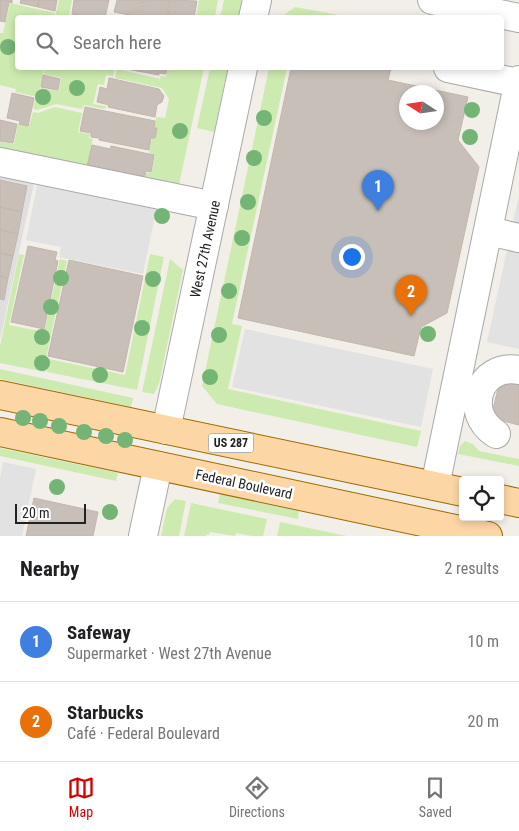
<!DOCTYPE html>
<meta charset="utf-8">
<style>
body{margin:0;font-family:"Roboto Condensed",sans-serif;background:#f2f2f2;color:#202124}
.controls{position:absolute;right:15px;bottom:15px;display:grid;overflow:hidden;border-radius:5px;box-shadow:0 2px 8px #0003}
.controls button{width:45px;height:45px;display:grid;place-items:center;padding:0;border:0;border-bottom:1px solid #e0e0e0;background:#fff;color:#202124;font:25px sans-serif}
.compass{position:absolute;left:399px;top:85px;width:45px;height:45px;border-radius:50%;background:#fff;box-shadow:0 2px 8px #0003;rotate:282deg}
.scale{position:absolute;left:15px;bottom:12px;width:71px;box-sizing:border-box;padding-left:5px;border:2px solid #222;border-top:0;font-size:14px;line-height:18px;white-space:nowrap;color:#222;-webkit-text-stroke:4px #fff;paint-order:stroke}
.you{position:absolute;left:351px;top:256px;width:18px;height:18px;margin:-12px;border:4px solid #fff;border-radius:50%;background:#1a73e8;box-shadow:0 0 0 8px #1a73e833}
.badge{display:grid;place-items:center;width:32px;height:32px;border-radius:50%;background:#d40000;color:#fff;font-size:16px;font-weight:700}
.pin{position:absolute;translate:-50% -41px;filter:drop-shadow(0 1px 2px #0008)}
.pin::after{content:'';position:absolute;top:26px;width:18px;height:15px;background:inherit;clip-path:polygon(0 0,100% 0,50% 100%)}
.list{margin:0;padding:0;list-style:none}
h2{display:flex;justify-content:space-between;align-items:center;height:65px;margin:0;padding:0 20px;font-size:21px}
h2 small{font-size:16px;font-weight:400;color:#757577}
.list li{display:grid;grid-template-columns:32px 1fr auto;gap:15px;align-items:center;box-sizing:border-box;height:80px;padding:0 20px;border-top:1px solid #e0e0e0}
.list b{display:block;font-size:19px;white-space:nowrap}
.list p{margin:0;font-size:16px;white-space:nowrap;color:#757577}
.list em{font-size:16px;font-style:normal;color:#757577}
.icon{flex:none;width:28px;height:28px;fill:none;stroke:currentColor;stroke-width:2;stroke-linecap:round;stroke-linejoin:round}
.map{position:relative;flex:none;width:519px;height:536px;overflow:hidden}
.search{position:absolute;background:#fff;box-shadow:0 2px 8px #0003;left:15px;right:15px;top:15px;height:55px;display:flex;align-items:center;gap:12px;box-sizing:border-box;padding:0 18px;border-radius:5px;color:#757577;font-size:19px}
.sheet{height:225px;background:#fff}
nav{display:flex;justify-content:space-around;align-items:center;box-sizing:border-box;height:70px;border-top:1px solid #e0e0e0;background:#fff;font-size:14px;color:#757577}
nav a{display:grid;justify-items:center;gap:2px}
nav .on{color:#d40000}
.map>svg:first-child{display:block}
.residential{fill:#e0dfdf}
.grass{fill:#cdebb0}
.parking{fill:#e2e2e2}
.building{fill:#c7bfb8;stroke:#c4b6ab;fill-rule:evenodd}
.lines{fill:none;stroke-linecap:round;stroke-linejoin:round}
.minor-casing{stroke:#a9a9a9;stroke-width:30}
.major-casing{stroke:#a06b00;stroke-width:30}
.minor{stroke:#fff;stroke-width:28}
.major{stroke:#fcd6a4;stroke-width:28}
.tree{fill:#74b475}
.labels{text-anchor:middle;stroke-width:5;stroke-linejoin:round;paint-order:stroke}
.shield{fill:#fff;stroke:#646464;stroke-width:1}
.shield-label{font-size:12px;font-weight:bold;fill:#222}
.street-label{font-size:14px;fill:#222;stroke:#fff}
</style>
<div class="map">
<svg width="519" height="536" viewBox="0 0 519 536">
<rect width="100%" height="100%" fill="#f2efe9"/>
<path class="residential" d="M0 167 36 174 0 340Z"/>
<path class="grass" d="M59 0H72L69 16 73 17H55Z
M199 0H218L215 17H196Z
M224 0H242L238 17H220Z
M10 3 55 13 54 17 18 18V68H44L38 97 15 92 16 89 0 85V33H3Z
M295 7 349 17H281Z
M45 68H115L113 76 106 75 104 85 98 84 93 104 106 106 105 109 84 105 82 109 56 104 37 110 33 109 35 98H39L41 88 59 91 61 78 44 74Z
M168 68H204L177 194 143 187 146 173H151L155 155 149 153 152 138H155L157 129 154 128 156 117 165 118 169 99 162 88 115 78 117 69 160 79 161 76 166 77Z
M210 68H228L214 132 197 128Z
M269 68H287L232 324 242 326 228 389 421 431 417 447 217 404 202 386Z
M55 107 82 113 78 132 90 134 89 138 93 139 85 175 0 157V142L14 144 18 124 29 126 33 112 38 113Z
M19 254 24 255 9 325 44 332 60 259 67 261 46 358H48L45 372 0 363V346Z
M150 254 164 257 137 390 47 372 49 359 125 375Z
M170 259 183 270 159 384 154 394 142 392Z
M0 369 133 398 131 407 0 379Z
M465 441 473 444 479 451 519 459V466L458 454 460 446Z
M0 448 118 473 116 481 0 456Z
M220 494 299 511 298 519 218 503Z
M175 499 186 501 179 536H161L167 508Z
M191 503 267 519 263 536H252L236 533 235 536 210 532 209 535 206 534V536H184Z
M280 522 347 536H277Z"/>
<path class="parking" d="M39 176 158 201 143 274 59 257 61 247 26 240Z
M519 195V349L487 342Z
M245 329 433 369 421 427 232 387Z
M3 462 36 469 22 536H0V478Z"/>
<path class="building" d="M0 0H12V3L9 2 5 22 0 21Z
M21 0H39L38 7 20 3Z
M39 0H57L55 11 38 7Z
M74 0H109L105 18H87L72 14Z
M117 0H143L139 17 114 12Z
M144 0H170L166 18H140Z
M171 0 197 1 194 18H167Z
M121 68H167L166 74 159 73V75Z
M291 68H391L388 80 468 97 458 140 479 167 447 313 421 327 414 356 238 318ZM406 92H436V122H406Z
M43 75 60 79 58 90 41 87Z
M109 78 159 89 164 96 162 102 157 105 155 117 108 107 109 105 97 102 100 87 107 89Z
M12 93 34 98 28 126 19 124 20 121 7 118Z
M85 107 155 121 154 128H157L155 138H151L149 150 99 140V138L91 137V133L80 131Z
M0 120 17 124 13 143 0 141Z
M92 145 110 149 111 146 154 155 151 172 146 171 143 183 86 171Z
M0 180 27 186 22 212 0 207Z
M0 207 22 212 18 234 0 230Z
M0 230 18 234 13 256 0 253Z
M28 246 57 252 55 260 58 261 44 329 11 322Z
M0 253 13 256 8 278 0 276Z
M69 260 143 276 123 372 48 356Z
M0 276 8 278 4 300 0 299Z
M500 380 519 384V425L491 418Z
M34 498 98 512 93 536H26Z"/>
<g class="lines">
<g class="minor-casing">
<path id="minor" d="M432 0 519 18
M253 18 257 0
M448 68 518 83
M0 162 214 206
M488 231 519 238
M166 430 243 68
M496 434C462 412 479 363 519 370
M435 486 519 80
M143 536 158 466"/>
</g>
<g class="major-casing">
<path id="major" d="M0 395 463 492
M0 432 488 536
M500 499 519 503"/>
</g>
<use href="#minor" class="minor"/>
<use href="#major" class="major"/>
</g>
<g class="tree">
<circle cx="8" cy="47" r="8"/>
<circle cx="77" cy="88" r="8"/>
<circle cx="43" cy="97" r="8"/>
<circle cx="472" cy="110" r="8"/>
<circle cx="264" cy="118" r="8"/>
<circle cx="180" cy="131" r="8"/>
<circle cx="470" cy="137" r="8"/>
<circle cx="254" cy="158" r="8"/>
<circle cx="248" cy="202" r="8"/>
<circle cx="162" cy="216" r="8"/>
<circle cx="242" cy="238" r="8"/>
<circle cx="61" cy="278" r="8"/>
<circle cx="153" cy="279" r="8"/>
<circle cx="229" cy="291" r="8"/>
<circle cx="51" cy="307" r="8"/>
<circle cx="142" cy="328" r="8"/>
<circle cx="428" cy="334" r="8"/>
<circle cx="219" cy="335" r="8"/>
<circle cx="42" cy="337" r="8"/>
<circle cx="42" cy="363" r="8"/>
<circle cx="100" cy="375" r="8"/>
<circle cx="210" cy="377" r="8"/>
<circle cx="23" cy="418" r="8"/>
<circle cx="40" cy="421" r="8"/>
<circle cx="59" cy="426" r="8"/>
<circle cx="84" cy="432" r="8"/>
<circle cx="106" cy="436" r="8"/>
<circle cx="125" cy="440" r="8"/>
<circle cx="57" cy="487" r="8"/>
<circle cx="110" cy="512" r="8"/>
</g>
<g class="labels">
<rect class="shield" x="208.5" y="433.5" width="45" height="19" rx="4"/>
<g class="shield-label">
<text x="231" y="447">US 287</text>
</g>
<g class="street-label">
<text transform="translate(205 249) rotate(-78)" y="5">West 27th Avenue</text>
<text transform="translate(244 484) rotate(12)" y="5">Federal Boulevard</text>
</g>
</g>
</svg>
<div class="controls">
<button><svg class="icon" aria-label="locate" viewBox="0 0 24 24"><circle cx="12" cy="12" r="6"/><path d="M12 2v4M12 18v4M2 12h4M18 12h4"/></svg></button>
</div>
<svg class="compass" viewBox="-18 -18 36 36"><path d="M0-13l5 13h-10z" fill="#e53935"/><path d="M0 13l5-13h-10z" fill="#757577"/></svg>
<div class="scale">20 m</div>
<div class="you"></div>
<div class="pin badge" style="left:378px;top:211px;background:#3f7fe0">1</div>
<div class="pin badge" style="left:411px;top:316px;background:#e8710a">2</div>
<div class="search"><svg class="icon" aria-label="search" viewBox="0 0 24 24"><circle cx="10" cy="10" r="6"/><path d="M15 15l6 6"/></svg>Search here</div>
</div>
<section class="sheet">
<h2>Nearby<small>2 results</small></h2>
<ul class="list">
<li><span class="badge" style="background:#3f7fe0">1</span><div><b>Safeway</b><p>Supermarket · West 27th Avenue</p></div><em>10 m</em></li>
<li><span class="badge" style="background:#e8710a">2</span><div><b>Starbucks</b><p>Café · Federal Boulevard</p></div><em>20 m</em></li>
</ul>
</section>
<nav>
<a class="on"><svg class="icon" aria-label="map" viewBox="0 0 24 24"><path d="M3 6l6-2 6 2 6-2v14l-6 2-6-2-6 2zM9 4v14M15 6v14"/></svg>Map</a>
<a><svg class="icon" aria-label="directions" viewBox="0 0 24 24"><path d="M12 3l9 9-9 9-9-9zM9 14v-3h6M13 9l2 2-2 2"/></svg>Directions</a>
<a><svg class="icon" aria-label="saved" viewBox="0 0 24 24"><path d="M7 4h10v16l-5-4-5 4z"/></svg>Saved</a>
</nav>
